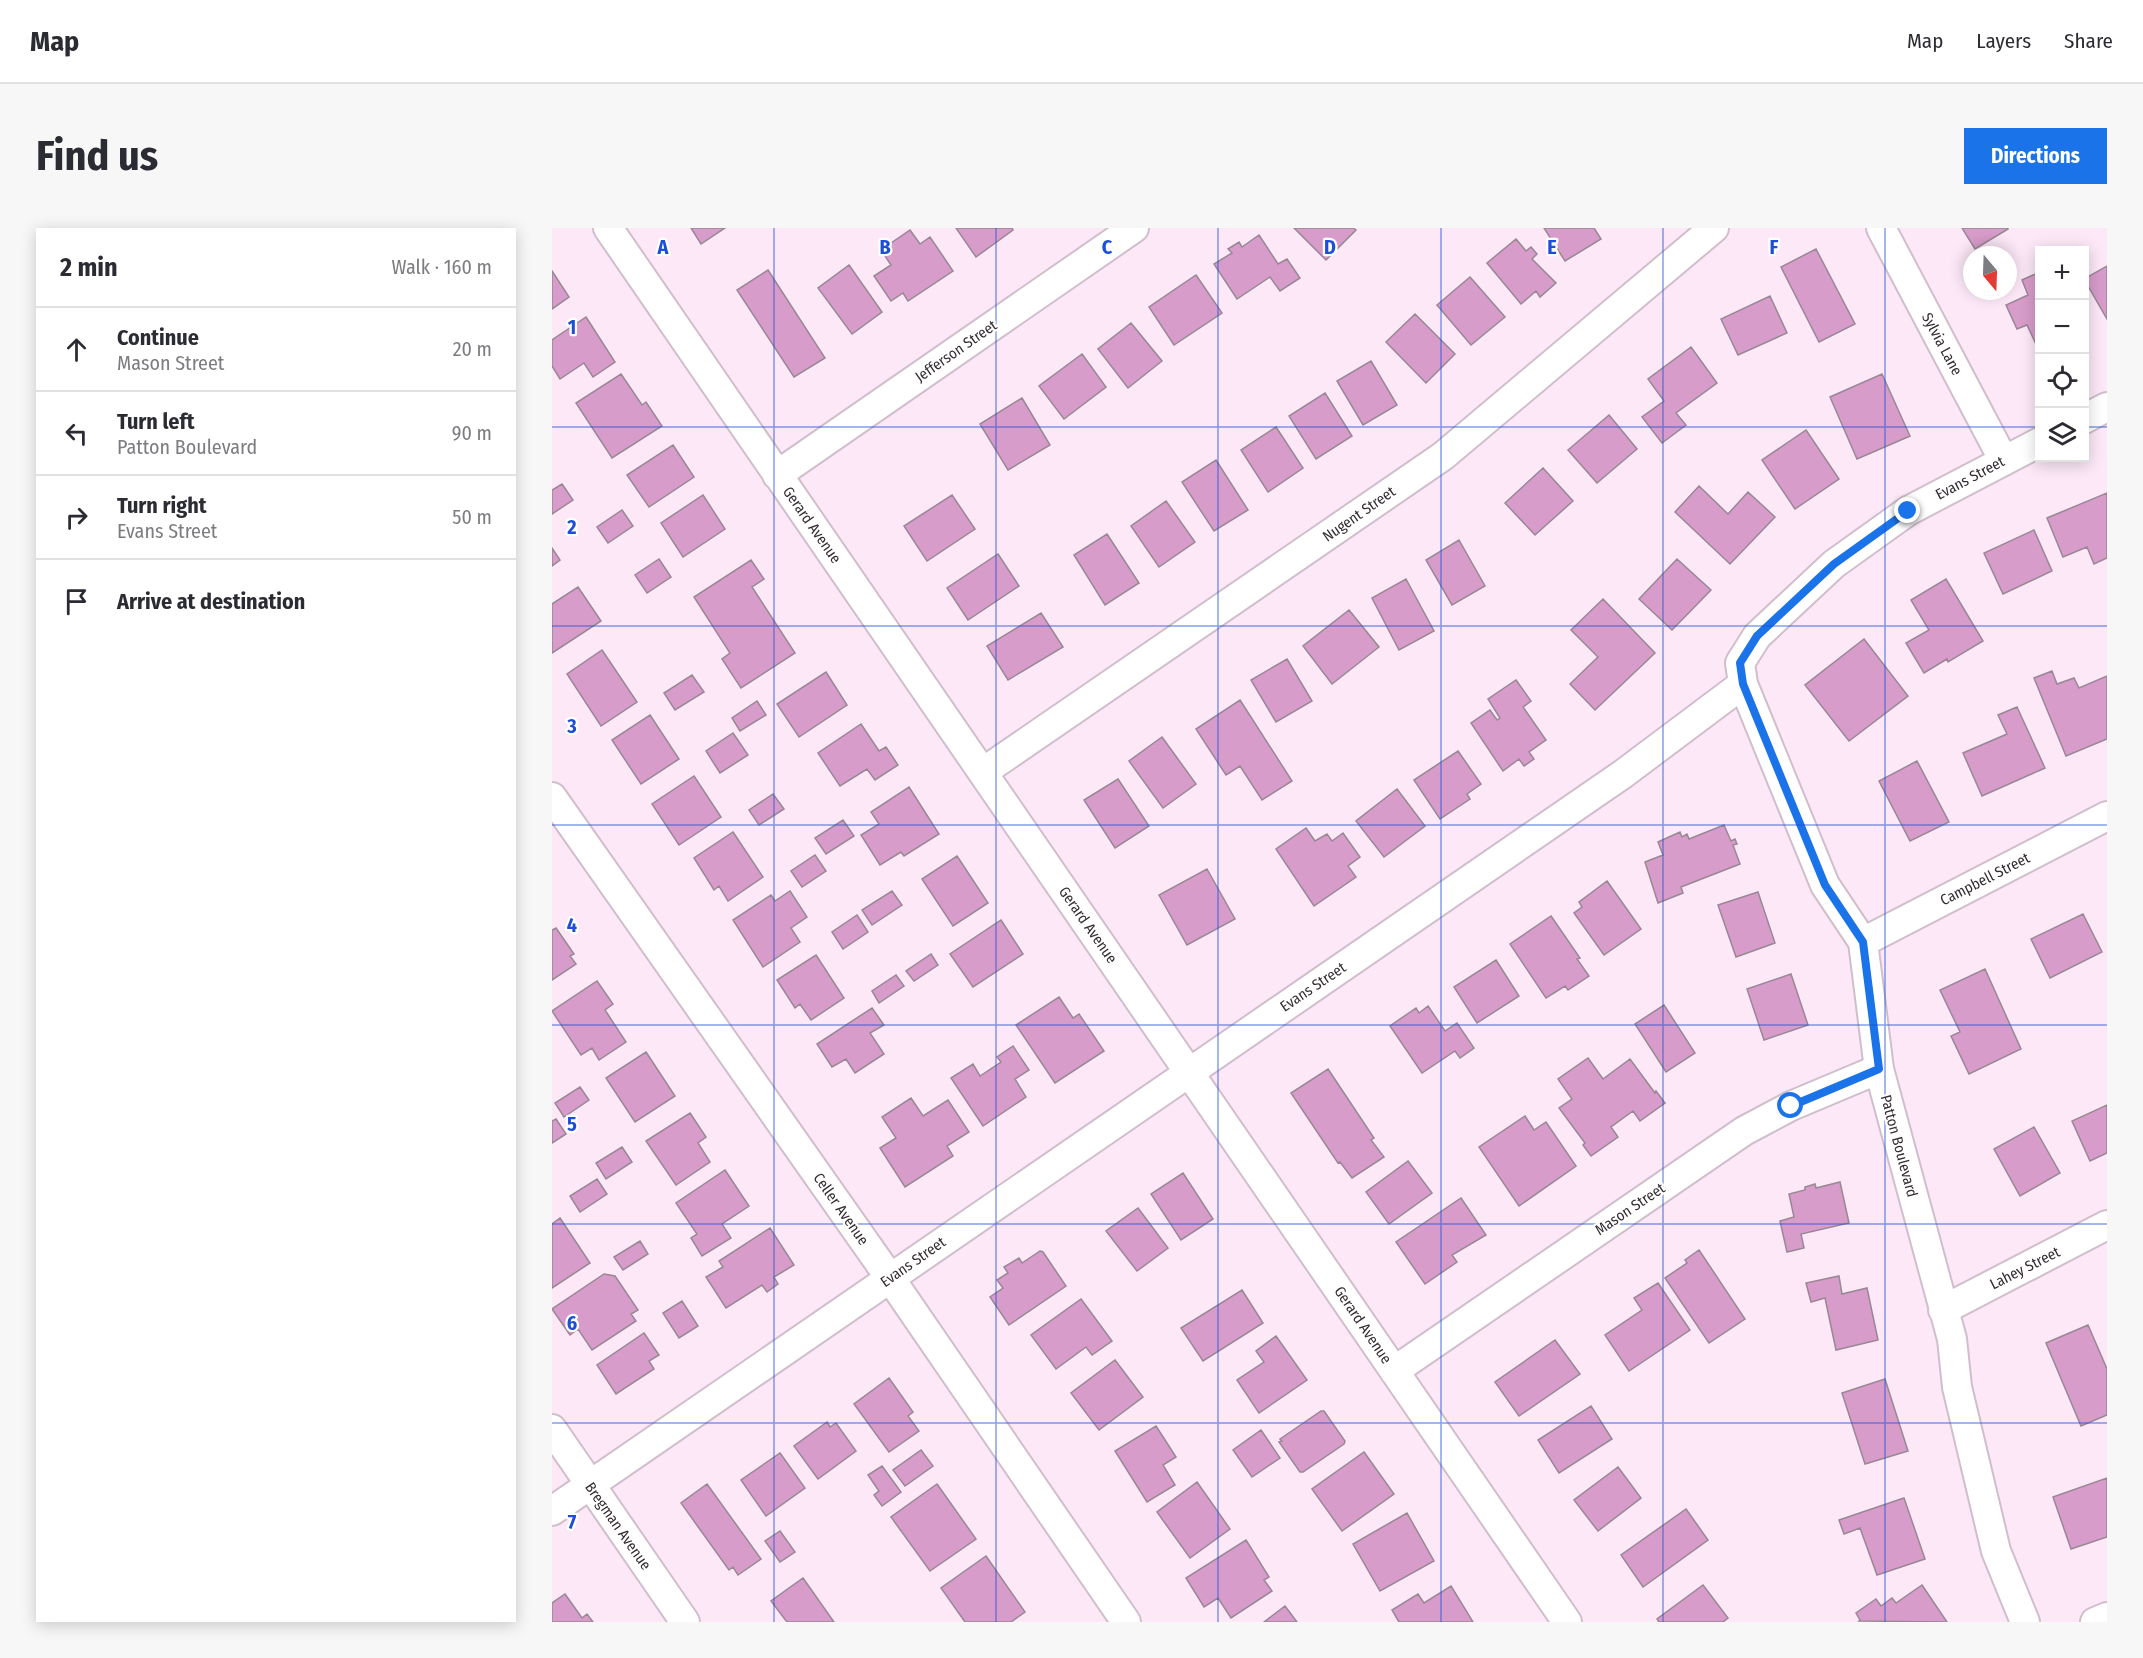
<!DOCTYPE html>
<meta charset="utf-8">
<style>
body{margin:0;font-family:"Fira Sans Condensed",sans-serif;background:#f7f7f7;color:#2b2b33}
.controls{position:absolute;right:18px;top:18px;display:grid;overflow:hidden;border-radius:0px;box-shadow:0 3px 15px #0003}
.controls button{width:54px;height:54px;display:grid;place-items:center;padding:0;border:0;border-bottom:2px solid #e1e1e2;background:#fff;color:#2b2b33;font:30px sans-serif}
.compass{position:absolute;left:1411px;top:18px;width:54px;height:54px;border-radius:50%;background:#fff;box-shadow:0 3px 15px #0003;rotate:161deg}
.stop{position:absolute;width:18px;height:18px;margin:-14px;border:4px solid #1a73e8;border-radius:50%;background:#fff}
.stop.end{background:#1a73e8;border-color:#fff;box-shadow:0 2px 6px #0008}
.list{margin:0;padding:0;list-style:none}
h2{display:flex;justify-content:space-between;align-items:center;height:78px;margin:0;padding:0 24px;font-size:26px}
h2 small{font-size:20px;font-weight:400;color:#7c7c81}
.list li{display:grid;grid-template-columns:39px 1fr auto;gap:18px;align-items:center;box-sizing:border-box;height:84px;padding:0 24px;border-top:2px solid #e1e1e2}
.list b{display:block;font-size:22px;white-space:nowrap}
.list p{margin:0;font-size:20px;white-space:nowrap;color:#7c7c81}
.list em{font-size:20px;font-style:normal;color:#7c7c81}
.icon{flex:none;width:33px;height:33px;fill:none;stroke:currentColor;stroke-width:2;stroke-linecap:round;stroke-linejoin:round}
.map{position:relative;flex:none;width:1555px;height:1394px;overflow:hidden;border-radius:0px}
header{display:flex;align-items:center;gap:36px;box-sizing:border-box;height:84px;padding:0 30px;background:#fff;border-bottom:2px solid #e1e1e2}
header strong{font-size:28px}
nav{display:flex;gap:33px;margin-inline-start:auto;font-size:21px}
.intro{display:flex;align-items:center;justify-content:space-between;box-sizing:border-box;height:144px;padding:0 36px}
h1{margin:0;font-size:42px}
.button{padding:15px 27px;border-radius:0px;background:#1a73e8;color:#fff;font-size:21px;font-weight:700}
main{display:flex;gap:36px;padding:0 36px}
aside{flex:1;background:#fff;border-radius:0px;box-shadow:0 3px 15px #0003}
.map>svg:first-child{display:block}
.building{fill:#d89cca;stroke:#998795;stroke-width:1.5}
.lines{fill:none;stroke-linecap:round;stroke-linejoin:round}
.minor-casing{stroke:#d1becc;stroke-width:32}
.minor{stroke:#fff;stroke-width:28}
.route{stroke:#1a73e8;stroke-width:8}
.grid{fill:none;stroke:#1d4ed8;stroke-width:1.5;stroke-opacity:0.55}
.labels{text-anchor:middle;stroke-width:4.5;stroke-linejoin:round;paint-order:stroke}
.street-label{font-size:15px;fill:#342c32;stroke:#fff}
.grid-label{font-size:20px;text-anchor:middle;font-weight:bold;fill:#1d4ed8;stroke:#fff;stroke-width:4.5;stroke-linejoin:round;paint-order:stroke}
</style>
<header>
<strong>Map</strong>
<nav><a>Map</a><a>Layers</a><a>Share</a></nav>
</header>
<div class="intro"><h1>Find us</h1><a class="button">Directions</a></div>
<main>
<aside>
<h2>2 min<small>Walk · 160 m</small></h2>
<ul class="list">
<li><svg class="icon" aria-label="ahead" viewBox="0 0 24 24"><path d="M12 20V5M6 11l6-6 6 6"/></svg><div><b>Continue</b><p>Mason Street</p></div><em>20 m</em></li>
<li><svg class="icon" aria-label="left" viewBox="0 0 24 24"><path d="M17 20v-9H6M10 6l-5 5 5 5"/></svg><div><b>Turn left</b><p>Patton Boulevard</p></div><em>90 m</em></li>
<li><svg class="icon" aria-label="right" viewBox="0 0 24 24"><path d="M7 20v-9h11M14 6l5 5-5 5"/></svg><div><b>Turn right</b><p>Evans Street</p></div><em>50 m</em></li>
<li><svg class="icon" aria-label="arrive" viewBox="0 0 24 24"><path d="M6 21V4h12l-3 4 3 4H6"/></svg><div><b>Arrive at destination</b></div></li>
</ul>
</aside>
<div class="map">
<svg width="1555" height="1394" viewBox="0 0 1555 1394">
<rect width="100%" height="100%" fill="#fce8f7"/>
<path class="building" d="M139 0H173L149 16Z
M404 0H460L461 2 424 29Z
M742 0H801L804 2 774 32Z
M992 0H1042L1049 11 1013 33Z
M1410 0H1456V1L1423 21Z
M358 2 368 16 378 9 401 43 356 73 351 65 339 73 322 48 339 37 329 22Z
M707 7 726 36 735 31 748 50 728 63 718 49 685 71 662 36 680 25 676 21 687 14 690 19Z
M964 11 974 23 979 19 985 26 980 31 1004 55 988 69 984 63 969 76 935 35Z
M1264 21 1303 96 1267 114 1229 39Z
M297 37 330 84 300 106 266 60Z
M1555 38V91L1532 51Z
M216 42 273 130 242 149 185 62Z
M0 43 17 69 0 81Z
M1488 44V125L1475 97 1465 101 1454 77 1476 67 1470 52Z
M644 47 670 85 622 117 597 79Z
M918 49 953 89 919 117 885 77Z
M1218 68 1235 105 1186 127 1169 91Z
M863 86 903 126 874 155 834 114Z
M34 89 63 134 41 149 32 135 8 151 0 138V112Z
M579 95 610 133 576 160 546 121Z
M1139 119 1165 155 1124 185 1134 197 1110 215 1090 189 1112 173 1096 151Z
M530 126 554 159 512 191 487 158Z
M819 133 845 177 811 197 785 153Z
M69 146 90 177 94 174 110 198 60 230 24 175Z
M1330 146 1358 208 1305 231 1278 169Z
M773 165 800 208 764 231 737 188Z
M470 170 498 217 456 242 428 196Z
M1057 187 1085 221 1045 255 1016 222Z
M724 199 751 240 716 264 689 222Z
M1254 202 1287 251 1243 281 1210 232Z
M121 217 142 249 97 279 75 247Z
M664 232 696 282 662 303 630 254Z
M991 240 1021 273 983 307 953 275Z
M10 256 21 272 0 286V262Z
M1147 258 1176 286 1196 264 1223 289 1178 336 1123 284Z
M1555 265V330L1542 336 1535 319 1511 329 1495 290Z
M151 267 173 301 131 329 109 295Z
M400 267 423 301 375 333 352 298Z
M614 273 643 314 607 339 579 298Z
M70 282 81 298 56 315 45 299Z
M1482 302 1500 343 1451 366 1432 325Z
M555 306 587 355 553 377 522 327Z
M907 312 933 358 900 377 874 332Z
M0 320 8 332 0 338Z
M446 326 467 358 416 392 395 360Z
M107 331 119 349 95 365 83 347Z
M1125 331 1159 362 1120 402 1087 371Z
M199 332 212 351 200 359 243 425 189 460 170 431 178 425 142 369Z
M854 351 882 403 847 422 820 370Z
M1394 351 1431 413 1396 434 1395 431 1372 445 1354 415 1377 402 1359 372Z
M26 359 49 393 0 425V376Z
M1051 371 1103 425 1043 482 1018 456 1046 429 1019 402Z
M797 382 827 419 780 456 751 418Z
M489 385 511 419 456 452 435 418Z
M1312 411 1356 468 1297 513 1253 457Z
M50 422 85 474 49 498 15 446Z
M735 431 760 473 724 494 699 452Z
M1500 443 1505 456 1522 450 1527 460 1555 448V511L1514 528 1482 450Z
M274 444 295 477 247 509 225 476Z
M140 447 152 464 123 482 112 465Z
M964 452 979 473 971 479 994 512 977 524 982 531 972 538 967 531 951 543 919 495 938 482 945 492 948 490 936 471Z
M688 472 740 553 710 572 688 538 674 547 644 501Z
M205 473 214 487 188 503 180 490Z
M1465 479 1493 540 1430 568 1411 525 1455 506 1446 487Z
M98 487 127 531 89 556 60 512Z
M309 496 327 523 334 519 346 537 323 552 315 541 288 558 266 525Z
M181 505 196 527 168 545 154 523Z
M610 509 644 556 611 580 577 533Z
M906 523 929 556 915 566 918 571 888 591 862 552Z
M1365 533 1397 594 1358 613 1327 553Z
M142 548 169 589 127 617 100 576Z
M566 551 597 598 563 620 532 572Z
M357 559 387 606 352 628 349 624 328 637 309 607 327 596 319 584Z
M845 561 873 598 832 629 804 593Z
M221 566 232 581 207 597 197 582Z
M291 592 302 608 274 626 263 610Z
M1172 597 1179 613 1183 611 1185 616 1181 617 1188 636 1129 659 1131 665 1106 675 1093 634 1111 627 1106 614 1128 604 1130 609 1135 606 1137 611Z
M754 600 763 613 775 606 780 613 791 605 808 629 796 638 804 649 762 678 724 621Z
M181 604 211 649 176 673 167 658 162 662 142 630Z
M263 627 274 643 250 659 239 643Z
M405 628 436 675 401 698 370 651Z
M655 641 683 691 635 717 607 667Z
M1055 653 1089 701 1052 727 1022 685 1030 679 1027 674Z
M238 663 255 689 239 700 248 714 211 739 181 692 219 667 223 673Z
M340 663 350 677 320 697 310 682Z
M1206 664 1223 715 1184 729 1166 677Z
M1531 686 1550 724 1498 750 1479 711Z
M305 687 316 704 291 721 280 704Z
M999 688 1028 730 1025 731 1037 748 1016 762 1013 758 994 770 958 716Z
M449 692 471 726 421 759 398 726Z
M4 700 22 726 18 728 24 736 0 752V702Z
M379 726 386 737 362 753 354 743Z
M264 727 292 770 259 792 248 776 243 780 225 752Z
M944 732 967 768 925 795 902 759Z
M1433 741 1469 821 1417 846 1399 808 1408 804 1388 762Z
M1239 746 1256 797 1212 812 1195 761Z
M344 747 352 758 327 775 320 763Z
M45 753 61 776 53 782 74 814 47 832 40 820 29 827 0 783Z
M507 769 521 790 527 786 552 823 503 855 464 797Z
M1112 777 1143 825 1114 844 1083 796Z
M876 778 893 803 905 795 922 820 908 830 903 823 870 845 838 798 864 780 867 785Z
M320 780 332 797 318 805 332 826 303 845 294 831 280 839 265 816Z
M461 818 477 842 463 851 474 869 431 898 399 850 421 836 428 848 449 834 445 829Z
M94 824 123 868 83 894 54 850Z
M1036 830 1051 851 1078 831 1103 865 1104 863 1113 875 1088 893 1081 883 1059 899 1066 909 1039 928 1031 917 1033 915 1007 880 1020 871 1006 851Z
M776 841 822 910 819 912 832 929 800 950 788 934 786 935 739 865Z
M28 859 37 872 12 889 3 875Z
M359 870 371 888 396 872 417 904 395 918 401 928 353 959 328 920 344 910 330 889Z
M1555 877V925L1538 933 1520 893Z
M138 885 154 909 146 915 158 934 124 957 94 913Z
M973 888 982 902 994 894 1024 938 967 978 927 919Z
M4 891 14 906 0 915V893Z
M1482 899 1508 945 1468 968 1442 921Z
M70 919 80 934 54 951 44 935Z
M856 933 880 965 837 996 814 964Z
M173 942 197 978 170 996 179 1010 150 1028 139 1010 145 1006 124 975Z
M631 945 661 991 629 1012 599 966Z
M45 951 55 966 28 984 18 968Z
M1288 954 1297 995 1249 1006 1252 1020 1235 1024 1228 993 1242 989 1237 966 1253 962V959L1263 956 1264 960Z
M909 970 934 1007 900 1027 905 1034 873 1056 844 1014Z
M586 980 616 1020 585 1043 554 1003Z
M8 990 38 1035 0 1060V996Z
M218 1000 242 1037 222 1049 226 1056 215 1064 210 1057 174 1080 154 1049 171 1039 167 1033Z
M88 1013 96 1026 71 1042 62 1029Z
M1147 1022 1193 1091 1157 1115 1113 1050 1135 1035 1133 1032Z
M488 1023 491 1024 514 1058 457 1097 438 1069 451 1060 445 1052 456 1045 452 1039 467 1030 470 1035Z
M52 1046 63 1048 86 1082 79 1086 84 1093 40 1122 26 1101 18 1107 0 1081Z
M1287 1048 1290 1066 1315 1060 1326 1112 1284 1122 1273 1070 1259 1074 1254 1055Z
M1106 1055 1138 1102 1077 1143 1053 1107 1090 1082 1082 1070Z
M690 1062 711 1095 651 1133 629 1100Z
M529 1071 560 1113 540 1127 534 1119 504 1141 479 1107Z
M130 1073 146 1098 127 1110 111 1085Z
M1536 1097 1555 1141V1187L1529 1198 1494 1115Z
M92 1105 107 1127 97 1133 102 1141 64 1166 45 1137Z
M724 1108 755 1152 707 1185 685 1152 712 1134 704 1123Z
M1003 1112 1028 1146 967 1188 943 1154Z
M563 1132 591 1169 547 1202 519 1165Z
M337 1150 361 1184 356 1188 367 1203 337 1224 302 1176Z
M1333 1151 1356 1223 1313 1236 1290 1165Z
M1039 1178 1060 1211 1007 1245 986 1212Z
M769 1183H772L793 1213 792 1216 751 1244H748L727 1214 730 1213 728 1211Z
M275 1194 278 1199 284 1195 304 1223 266 1251 242 1218Z
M604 1198 624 1229 611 1237 623 1257 595 1274 563 1223Z
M709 1202 728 1230 700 1249 681 1222Z
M369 1222 381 1238 353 1258 341 1242Z
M812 1224 842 1266 790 1303 760 1261Z
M228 1225 253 1260 214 1288 189 1252Z
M330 1238 349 1264 330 1278 322 1267 327 1263 316 1247Z
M1066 1239 1089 1270 1046 1303 1022 1272Z
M1555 1250V1309L1519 1321 1501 1269Z
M645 1254 678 1301 638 1330 605 1284Z
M155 1256 209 1331 186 1347 181 1339 177 1342 129 1275Z
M385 1256 424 1311 378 1343 339 1289Z
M1352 1270 1373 1331 1325 1347 1308 1300 1292 1306 1287 1292Z
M1134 1281 1156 1312 1091 1359 1069 1327Z
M855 1285 882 1333 828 1363 801 1316Z
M228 1303 243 1324 228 1334 213 1313Z
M694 1312 717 1349 712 1352 720 1363 679 1390 666 1370 652 1379 634 1350Z
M434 1328 473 1384 459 1394H413L389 1360Z
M251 1350 282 1394H235L219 1373Z
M1151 1357 1176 1390 1171 1394H1107L1105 1391Z
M1370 1357 1395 1394 1307 1393 1308 1392 1304 1385 1324 1371 1329 1378 1340 1370 1344 1375Z
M899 1358 921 1394H847L840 1382 866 1366 872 1375Z
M13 1366 30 1390 35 1386 41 1394H0V1375Z
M733 1378 745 1394H712Z"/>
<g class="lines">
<g class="minor-casing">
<path id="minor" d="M56 0 1015 1394
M1329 0 1452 233
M1532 191 1555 179
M225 247 582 0
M431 544 891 228 1162 0
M0 569 338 1050 574 1394
M1311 714 1555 588
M1391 1082 1555 997
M842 1143 1192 903 1239 878 1327 841
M0 1201 133 1394
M0 1283 1071 546 1191 456
M1473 1394 1444 1323 1405 1159 1400 1111 1327 841 1311 714 1273 657 1191 456 1188 435 1205 408 1282 336 1356 283 1488 214
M1543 1394 1555 1389"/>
</g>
<use href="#minor" class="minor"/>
</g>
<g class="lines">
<path class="route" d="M1239 878 1327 841 1311 714 1273 657 1191 456 1188 435 1205 408 1282 336 1356 283"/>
</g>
<path class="grid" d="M222 0V1394M444 0V1394M666 0V1394M889 0V1394M1111 0V1394M1333 0V1394M0 199H1488M1532 199H1555M0 398H1555M0 597H1555M0 797H1555M0 996H1555M0 1195H1555"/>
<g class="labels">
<g class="street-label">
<text transform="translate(1390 116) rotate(62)" y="5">Sylvia Lane</text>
<text transform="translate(404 123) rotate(-35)" y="5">Jefferson Street</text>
<text transform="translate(1418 250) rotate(-28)" y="5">Evans Street</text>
<text transform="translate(807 286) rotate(-35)" y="5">Nugent Street</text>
<text transform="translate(260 297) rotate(55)" y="5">Gerard Avenue</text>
<text transform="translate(1433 651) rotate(-27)" y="5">Campbell Street</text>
<text transform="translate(536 697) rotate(55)" y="5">Gerard Avenue</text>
<text transform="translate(761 759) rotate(-34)" y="5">Evans Street</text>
<text transform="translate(1347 918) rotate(75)" y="5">Patton Boulevard</text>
<text transform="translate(289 981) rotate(55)" y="5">Celler Avenue</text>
<text transform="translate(1078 981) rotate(-34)" y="5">Mason Street</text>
<text transform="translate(361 1034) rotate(-35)" y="5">Evans Street</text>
<text transform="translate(1473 1040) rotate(-27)" y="5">Lahey Street</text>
<text transform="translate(811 1097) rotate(56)" y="5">Gerard Avenue</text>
<text transform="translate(66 1298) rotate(55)" y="5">Bregman Avenue</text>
</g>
</g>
<g class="grid-label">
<text x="111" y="26">A</text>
<text x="333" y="26">B</text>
<text x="555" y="26">C</text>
<text x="778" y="26">D</text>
<text x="1000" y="26">E</text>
<text x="1222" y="26">F</text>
<text x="20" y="106">1</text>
<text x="20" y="306">2</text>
<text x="20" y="505">3</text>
<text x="20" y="704">4</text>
<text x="20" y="903">5</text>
<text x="20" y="1102">6</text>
<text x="20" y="1301">7</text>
</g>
</svg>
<div class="controls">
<button>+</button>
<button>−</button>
<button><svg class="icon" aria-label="locate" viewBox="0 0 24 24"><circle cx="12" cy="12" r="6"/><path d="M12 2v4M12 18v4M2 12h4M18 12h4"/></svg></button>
<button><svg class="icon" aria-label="layers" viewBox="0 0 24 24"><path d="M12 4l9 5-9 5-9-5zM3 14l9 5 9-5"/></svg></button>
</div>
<svg class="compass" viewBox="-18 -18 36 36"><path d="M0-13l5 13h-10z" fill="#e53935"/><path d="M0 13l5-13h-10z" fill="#7c7c81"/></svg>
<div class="stop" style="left:1239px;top:878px"></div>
<div class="stop end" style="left:1356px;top:283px"></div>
</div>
</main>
